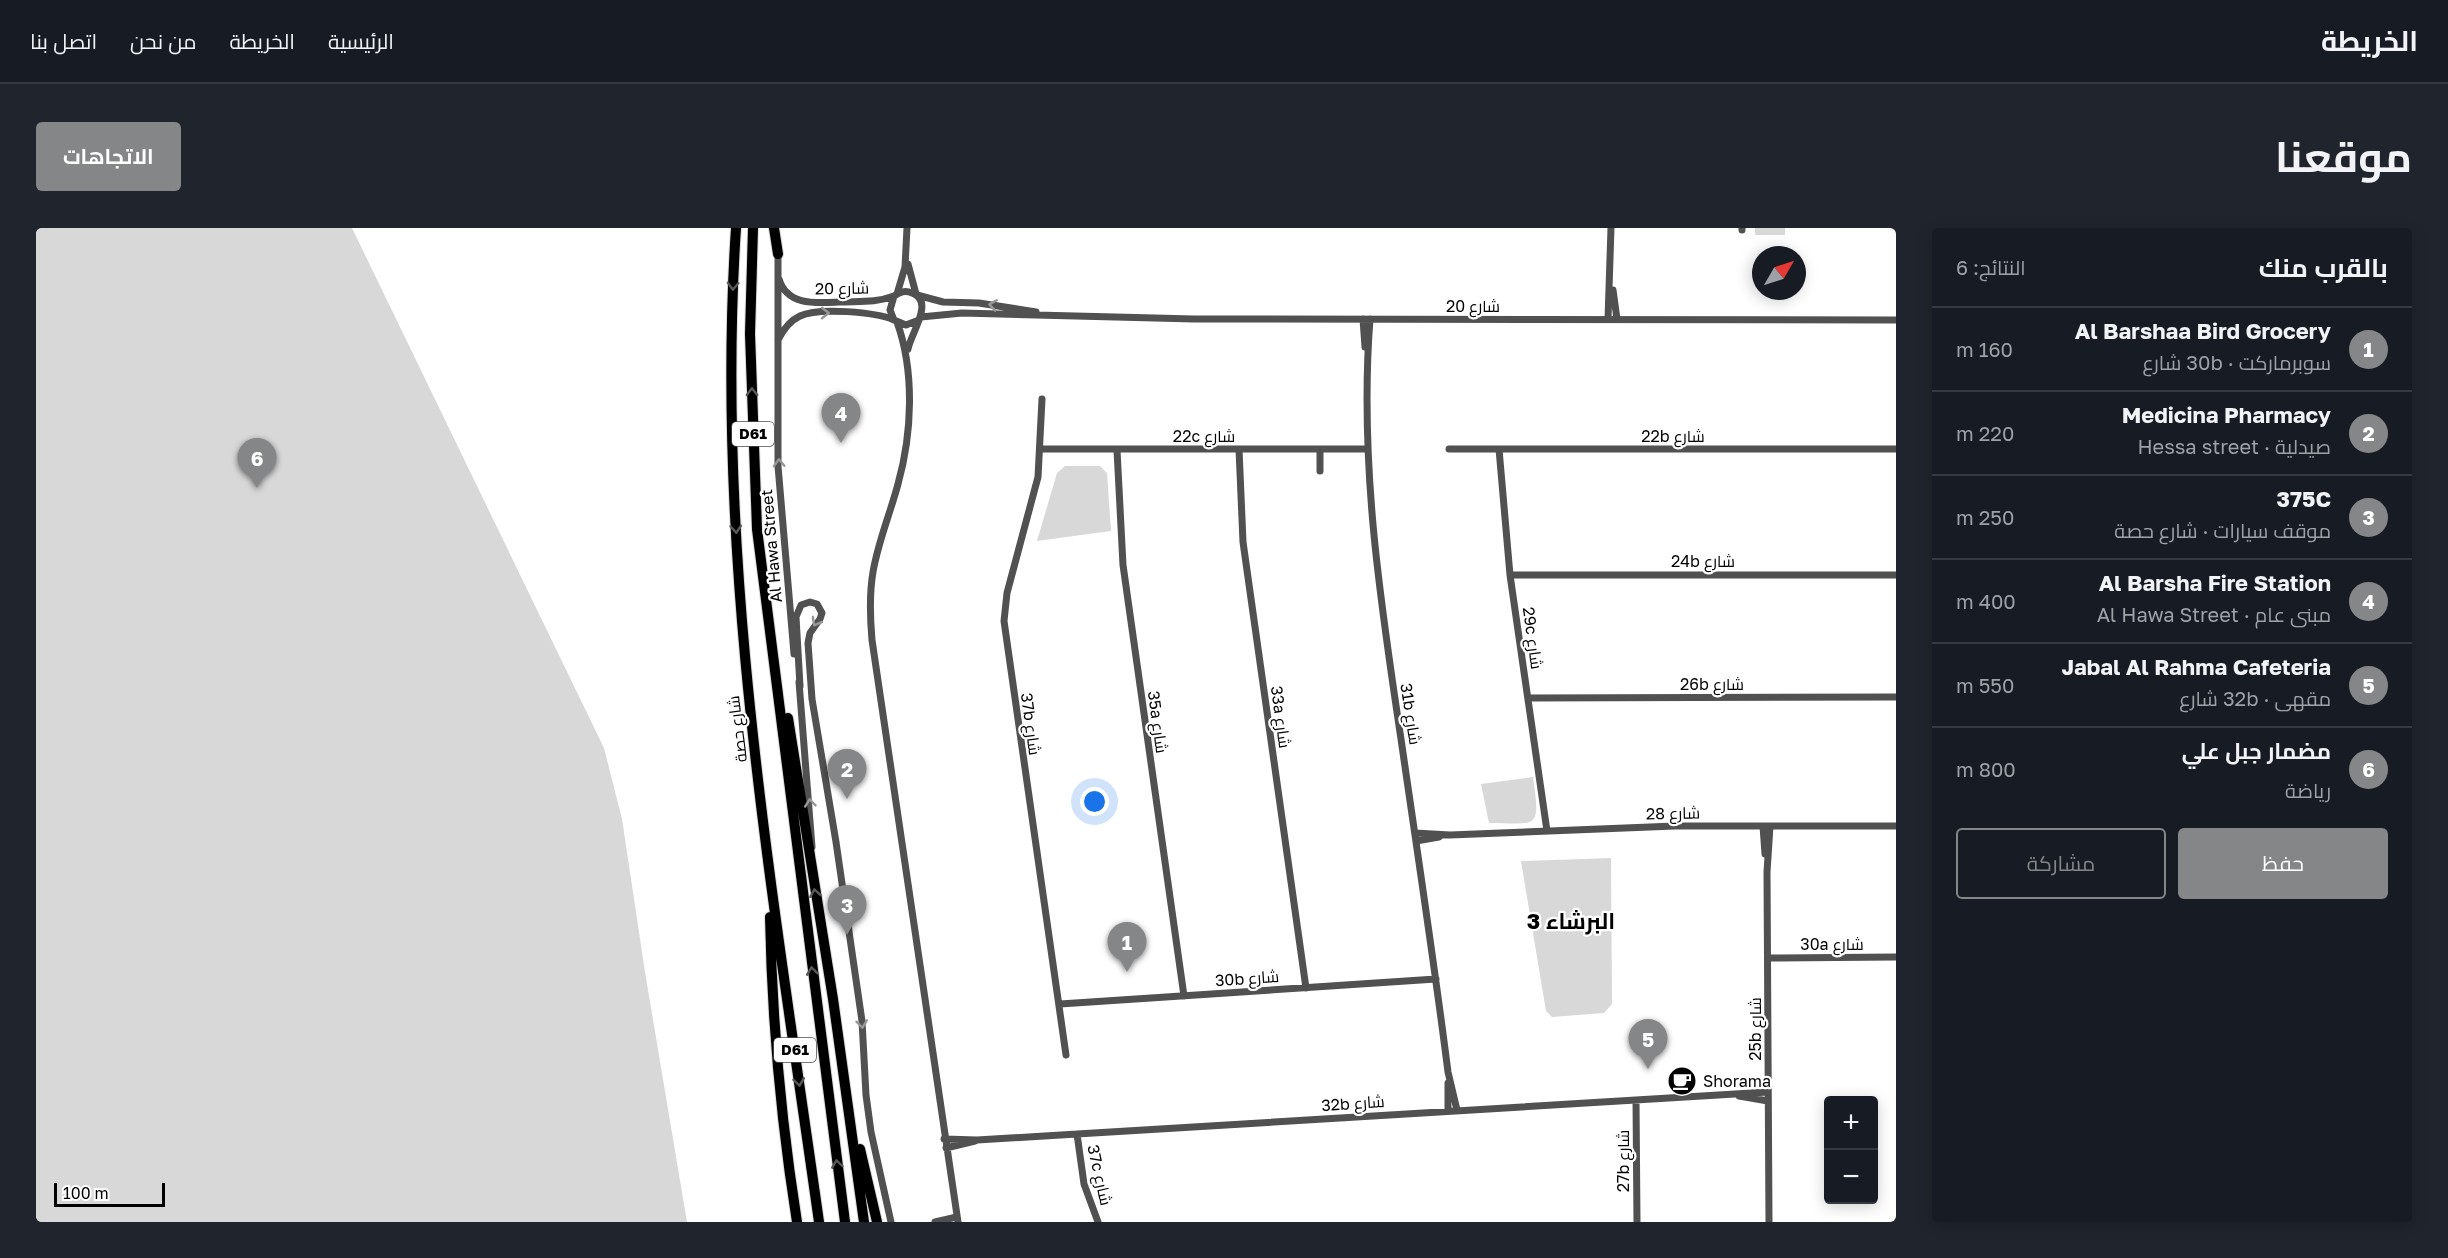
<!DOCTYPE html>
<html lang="ar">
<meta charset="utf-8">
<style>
body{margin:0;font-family:"Golos Text",Cairo,sans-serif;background:#20242c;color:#f1f3f6;direction:rtl}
.controls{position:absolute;right:18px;bottom:18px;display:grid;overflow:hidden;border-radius:6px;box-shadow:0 3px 15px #0003}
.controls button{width:54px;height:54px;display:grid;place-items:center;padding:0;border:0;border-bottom:2px solid #363941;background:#171b24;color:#f1f3f6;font:30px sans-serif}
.compass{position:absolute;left:1716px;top:18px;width:54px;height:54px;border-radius:50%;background:#171b24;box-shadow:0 3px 15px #0003;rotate:51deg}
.scale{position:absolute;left:18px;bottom:15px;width:111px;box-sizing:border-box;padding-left:6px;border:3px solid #000;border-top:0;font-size:16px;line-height:21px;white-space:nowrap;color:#000;-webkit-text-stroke:4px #fff;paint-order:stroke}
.you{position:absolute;left:1059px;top:574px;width:21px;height:21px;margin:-15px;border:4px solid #fff;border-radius:50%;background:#1a73e8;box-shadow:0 0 0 9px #1a73e833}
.badge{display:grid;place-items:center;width:39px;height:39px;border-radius:50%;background:#858687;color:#fff;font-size:20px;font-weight:700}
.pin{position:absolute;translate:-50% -50px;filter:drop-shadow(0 2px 3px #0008)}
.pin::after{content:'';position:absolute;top:32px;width:21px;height:18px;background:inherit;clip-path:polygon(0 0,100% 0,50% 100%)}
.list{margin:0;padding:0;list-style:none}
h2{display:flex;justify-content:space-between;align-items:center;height:78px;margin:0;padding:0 24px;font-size:26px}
h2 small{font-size:20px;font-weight:400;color:#9ea1a6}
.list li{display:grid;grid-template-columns:39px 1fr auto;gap:18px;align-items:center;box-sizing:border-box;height:84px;padding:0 24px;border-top:2px solid #363941}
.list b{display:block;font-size:22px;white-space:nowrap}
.list p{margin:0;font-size:20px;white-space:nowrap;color:#9ea1a6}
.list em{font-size:20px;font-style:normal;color:#9ea1a6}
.actions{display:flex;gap:12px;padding:18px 24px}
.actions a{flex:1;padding:14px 0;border:2px solid #858687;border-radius:6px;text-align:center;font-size:21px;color:#858687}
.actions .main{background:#858687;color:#fff}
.map{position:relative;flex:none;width:1860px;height:994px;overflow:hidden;direction:ltr;border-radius:6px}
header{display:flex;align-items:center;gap:36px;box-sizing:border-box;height:84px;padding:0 30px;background:#171b24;border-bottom:2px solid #363941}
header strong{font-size:28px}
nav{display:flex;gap:33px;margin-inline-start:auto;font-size:21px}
.intro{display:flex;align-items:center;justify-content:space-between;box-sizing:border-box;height:144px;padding:0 36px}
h1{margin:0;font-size:42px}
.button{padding:15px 27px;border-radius:6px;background:#858687;color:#fff;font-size:21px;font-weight:700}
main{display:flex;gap:36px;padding:0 36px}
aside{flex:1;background:#171b24;border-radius:6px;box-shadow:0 3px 15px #0003}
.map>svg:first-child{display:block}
.green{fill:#d8d8d8}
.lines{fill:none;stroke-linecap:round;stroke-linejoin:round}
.primary-casing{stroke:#dbdbdb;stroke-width:12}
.street{stroke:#515151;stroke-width:7}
.primary{stroke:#000;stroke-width:10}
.oneway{stroke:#595959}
.oneway2{stroke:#979797}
.labels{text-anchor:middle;stroke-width:4.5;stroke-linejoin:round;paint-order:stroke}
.shield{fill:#fff;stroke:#4c4c4c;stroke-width:1.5}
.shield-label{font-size:15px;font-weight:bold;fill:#000}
.street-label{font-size:16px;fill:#000;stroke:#fff}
.poi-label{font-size:16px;fill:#000;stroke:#fff;text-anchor:start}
.district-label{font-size:22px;font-weight:bold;fill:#000;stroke:#fff}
</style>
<header>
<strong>الخريطة</strong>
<nav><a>الرئيسية</a><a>الخريطة</a><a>من نحن</a><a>اتصل بنا</a></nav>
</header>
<div class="intro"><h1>موقعنا</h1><a class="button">الاتجاهات</a></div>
<main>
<aside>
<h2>بالقرب منك<small>النتائج: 6</small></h2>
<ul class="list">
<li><span class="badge">1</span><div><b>Al Barshaa Bird Grocery</b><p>سوبرماركت · 30b شارع</p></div><em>160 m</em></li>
<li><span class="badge">2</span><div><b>Medicina Pharmacy</b><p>صيدلية · Hessa street</p></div><em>220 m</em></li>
<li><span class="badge">3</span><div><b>375C</b><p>موقف سيارات · شارع حصة</p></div><em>250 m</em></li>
<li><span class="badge">4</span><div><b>Al Barsha Fire Station</b><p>مبنى عام · Al Hawa Street</p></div><em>400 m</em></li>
<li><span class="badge">5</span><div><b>Jabal Al Rahma Cafeteria</b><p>مقهى · 32b شارع</p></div><em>550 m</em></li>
<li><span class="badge">6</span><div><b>مضمار جبل علي</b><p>رياضة</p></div><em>800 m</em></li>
</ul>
<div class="actions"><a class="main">حفظ</a><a>مشاركة</a></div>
</aside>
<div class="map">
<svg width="1860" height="994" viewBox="0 0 1860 994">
<rect width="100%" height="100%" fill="#fff"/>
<path class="green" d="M0 0H316L568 520 586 591 609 744 651 994H0Z
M1719 0H1749V7H1719Z
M1029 238H1064L1071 245 1075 303 1001 313 1021 245Z
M1497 549C1504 601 1504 596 1453 595L1445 556Z
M1575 630 1576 776 1568 785 1516 789 1510 783 1485 633Z"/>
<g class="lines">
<g class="primary-casing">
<path id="primary" d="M700 0C678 333 737 665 783 994
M717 0 714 106 721 301 809 994
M738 0 742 26
M752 490 797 771 828 994
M734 689C736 792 745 893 761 994
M824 921 841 994"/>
</g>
<path class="street" d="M1706 2V0
M742 23V238L758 426
M872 36 880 66
M743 51C751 78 780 75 803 74 822 73 840 75 858 68
M1577 62 1581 91
M861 66 869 39 871 0
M881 67 907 74 943 75 1000 84
M885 89 926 85 1158 91 1860 92
M1327 91 1329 119
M1334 91C1323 232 1344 372 1365 511 1381 622 1398 733 1412 844L1421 882
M1572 91 1575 0
M861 94C879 144 876 206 862 256 854 286 842 314 837 344 833 367 834 389 836 412L922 994
M742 112C747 102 753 93 764 88 782 79 840 84 858 92
M872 121C875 105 899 73 876 65 869 62 864 64 858 68L854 82 858 92 870 97 883 92
M1006 171 1002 249 971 365 968 393 1030 827
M1004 221H1331
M1203 221 1207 314 1270 760
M1284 221V243
M1413 221H1860
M1463 221 1474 347 1511 603
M1081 222 1087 337 1148 768
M1474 347H1860
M763 454 776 619
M764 458 760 389 765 377 774 374 781 376 786 385 784 391 774 405 772 415 776 471 800 614 826 793 830 867 835 904 855 994
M1492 470 1860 469
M1727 598 1729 626
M1379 605 1414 607 1639 598H1860
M1380 613 1403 609
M1732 730 1860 729
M1024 776 1400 751
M1412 855V883
M1703 868 1732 873
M1600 872 1601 994
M1041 906 1048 956 1062 994
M908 911 941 912 1041 906 1732 864
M910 920 939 913
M899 994 921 989
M1733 994 1731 644 1734 598"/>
<use href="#primary" class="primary"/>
</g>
<defs><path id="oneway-chevron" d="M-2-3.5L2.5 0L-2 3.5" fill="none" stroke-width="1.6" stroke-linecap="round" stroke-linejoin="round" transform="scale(1.5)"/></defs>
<g class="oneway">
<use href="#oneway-chevron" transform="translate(697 58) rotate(92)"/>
<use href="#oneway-chevron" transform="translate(716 164) rotate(-91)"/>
<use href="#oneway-chevron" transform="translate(700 301) rotate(86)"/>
<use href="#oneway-chevron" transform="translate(779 665) rotate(-100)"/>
<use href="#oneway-chevron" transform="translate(776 743) rotate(-97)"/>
<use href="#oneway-chevron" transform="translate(763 854) rotate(82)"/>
<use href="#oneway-chevron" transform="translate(801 936) rotate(-98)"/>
</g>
<g class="oneway2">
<use href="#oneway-chevron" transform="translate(957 77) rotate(-171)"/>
<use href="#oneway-chevron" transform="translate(789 85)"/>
<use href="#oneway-chevron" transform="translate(743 235) rotate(-92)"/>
<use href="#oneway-chevron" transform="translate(780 394) rotate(119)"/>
<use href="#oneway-chevron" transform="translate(774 575) rotate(-96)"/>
<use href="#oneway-chevron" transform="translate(826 796) rotate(83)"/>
</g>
<defs>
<g id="cafe-disc" transform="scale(1.5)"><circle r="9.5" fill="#000" stroke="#fff"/><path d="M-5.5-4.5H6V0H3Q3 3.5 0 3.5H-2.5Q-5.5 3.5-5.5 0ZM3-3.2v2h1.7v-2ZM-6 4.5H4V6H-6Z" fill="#fff"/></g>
</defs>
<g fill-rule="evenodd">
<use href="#cafe-disc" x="1646" y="853"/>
</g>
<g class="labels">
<g class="shield">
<rect x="696" y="194" width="42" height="24" rx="4.5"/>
<rect x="738" y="810" width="42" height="24" rx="4.5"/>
</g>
<g class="shield-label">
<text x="717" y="211">D61</text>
<text x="759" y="827">D61</text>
</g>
<g class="street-label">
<text transform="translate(806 60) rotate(-1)" y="6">شارع 20</text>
<text x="1437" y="84">شارع 20</text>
<text x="1168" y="214">22c شارع</text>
<text x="1637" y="214">22b شارع</text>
<text transform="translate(735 318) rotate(-95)" y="6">Al Hawa Street</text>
<text x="1667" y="339">24b شارع</text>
<text transform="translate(1497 410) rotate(82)" y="6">29c شارع</text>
<text x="1676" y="462">26b شارع</text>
<text transform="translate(1375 486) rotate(81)" y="6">31b شارع</text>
<text transform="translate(1245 489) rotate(82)" y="6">33a شارع</text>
<text transform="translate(1122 494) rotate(82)" y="6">35a شارع</text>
<text transform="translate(995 496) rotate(82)" y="6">37b شارع</text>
<text transform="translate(701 501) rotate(-97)" y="6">شارع حصة</text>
<text transform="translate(1637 585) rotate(-1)" y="6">شارع 28</text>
<text x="1796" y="722">30a شارع</text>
<text transform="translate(1211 750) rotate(-4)" y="6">30b شارع</text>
<text transform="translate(1719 801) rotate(-90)" y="6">25b شارع</text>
<text transform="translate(1317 875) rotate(-4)" y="6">32b شارع</text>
<text transform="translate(1587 933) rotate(-90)" y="6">27b شارع</text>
<text transform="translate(1064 947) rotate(77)" y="6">37c شارع</text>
</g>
<g class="poi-label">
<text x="1667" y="859">Shorama</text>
</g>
<g class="district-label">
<text x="1535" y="701">البرشاء 3</text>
</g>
</g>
</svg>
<div class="controls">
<button>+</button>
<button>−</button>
</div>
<svg class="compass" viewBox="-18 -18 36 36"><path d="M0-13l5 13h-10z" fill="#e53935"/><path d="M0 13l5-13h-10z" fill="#9ea1a6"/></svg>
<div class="scale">100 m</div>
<div class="you"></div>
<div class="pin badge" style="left:1091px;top:744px">1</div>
<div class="pin badge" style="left:811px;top:571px">2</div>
<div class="pin badge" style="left:811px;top:707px">3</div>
<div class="pin badge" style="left:805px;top:215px">4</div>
<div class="pin badge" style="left:1612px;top:841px">5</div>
<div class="pin badge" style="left:221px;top:260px">6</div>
</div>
</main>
